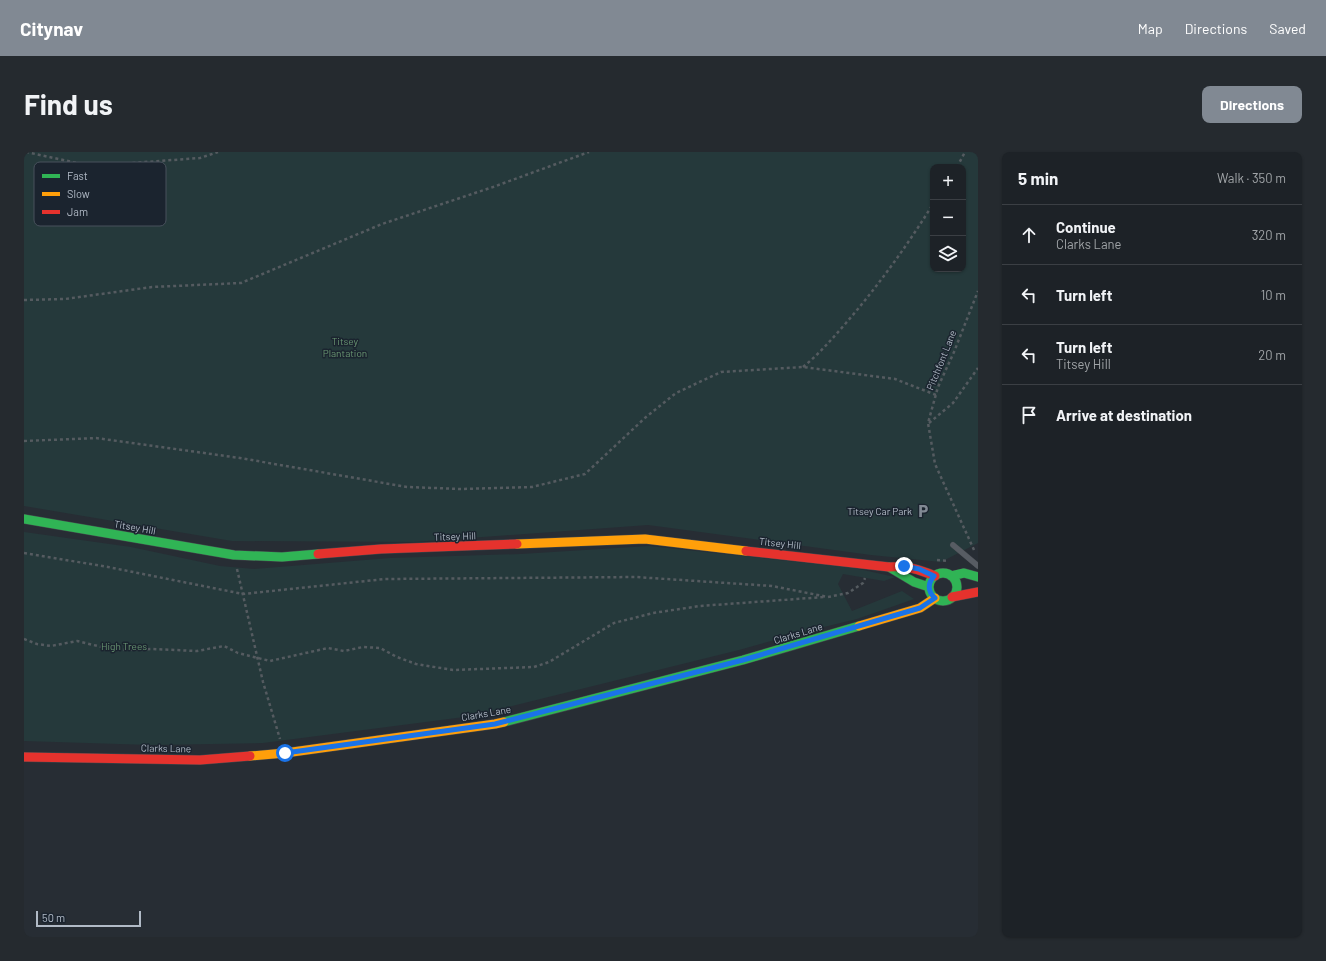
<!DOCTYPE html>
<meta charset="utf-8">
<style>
body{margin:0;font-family:Barlow,sans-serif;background:#252a2f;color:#f1f3f6}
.controls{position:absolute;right:12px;top:12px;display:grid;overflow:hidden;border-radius:8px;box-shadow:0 1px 3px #0004}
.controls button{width:36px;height:36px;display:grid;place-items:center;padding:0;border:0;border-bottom:1px solid #3b3f44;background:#1d2227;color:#f1f3f6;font:20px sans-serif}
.scale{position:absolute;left:12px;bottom:10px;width:105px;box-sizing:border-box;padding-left:4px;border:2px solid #b1bac6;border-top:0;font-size:11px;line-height:14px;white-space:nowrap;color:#b1bac6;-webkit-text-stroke:3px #1b242f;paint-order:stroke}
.stop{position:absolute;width:12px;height:12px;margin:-9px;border:3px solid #1a73e8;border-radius:50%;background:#fff}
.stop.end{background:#1a73e8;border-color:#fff;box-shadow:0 1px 4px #0008}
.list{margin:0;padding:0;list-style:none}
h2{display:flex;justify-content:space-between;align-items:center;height:52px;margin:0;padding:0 16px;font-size:17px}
h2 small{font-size:13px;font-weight:400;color:#a0a4a7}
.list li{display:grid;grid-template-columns:26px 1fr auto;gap:12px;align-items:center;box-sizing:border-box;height:60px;padding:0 16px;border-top:1px solid #3b3f44}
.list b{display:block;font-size:15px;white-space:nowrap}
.list p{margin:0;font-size:13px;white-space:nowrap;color:#a0a4a7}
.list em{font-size:13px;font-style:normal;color:#a0a4a7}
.icon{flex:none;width:22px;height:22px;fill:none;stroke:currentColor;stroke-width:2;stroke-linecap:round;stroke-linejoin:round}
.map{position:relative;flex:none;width:954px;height:785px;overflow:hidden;border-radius:8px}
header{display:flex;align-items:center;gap:24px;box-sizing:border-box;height:56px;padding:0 20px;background:#818993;color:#fff}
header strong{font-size:19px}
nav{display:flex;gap:22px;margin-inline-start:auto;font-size:14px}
.intro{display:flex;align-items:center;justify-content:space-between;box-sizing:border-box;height:96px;padding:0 24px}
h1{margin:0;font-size:28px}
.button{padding:10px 18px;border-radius:8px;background:#818993;color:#fff;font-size:14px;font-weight:700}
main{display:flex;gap:24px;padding:0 24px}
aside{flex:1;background:#1d2227;border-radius:8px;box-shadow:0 1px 3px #0004}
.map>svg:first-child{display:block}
.green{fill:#25393b;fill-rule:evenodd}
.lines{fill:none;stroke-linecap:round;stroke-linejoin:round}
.lane-casing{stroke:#44484d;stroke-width:6}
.fast-casing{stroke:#44484d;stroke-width:10}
.slow-casing{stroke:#44484d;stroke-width:10}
.jam-casing{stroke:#44484d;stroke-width:10}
.path{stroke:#555b60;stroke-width:2.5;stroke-dasharray:3 3;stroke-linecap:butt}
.lane{stroke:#575c63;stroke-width:5.5}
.fast{stroke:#30b455;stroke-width:9}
.slow{stroke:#ff9f0a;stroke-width:9}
.jam{stroke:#e5322d;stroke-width:9}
.route{stroke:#1a73e8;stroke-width:5}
.labels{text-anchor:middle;stroke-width:3;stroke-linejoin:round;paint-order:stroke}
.park-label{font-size:10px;fill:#699672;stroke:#1b242f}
.street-label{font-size:10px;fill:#b1bac6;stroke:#1b242f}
.poi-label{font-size:10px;fill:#b1bac6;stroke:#1b242f;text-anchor:end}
.key{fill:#1b242f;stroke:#48515c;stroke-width:1}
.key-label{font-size:11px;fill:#b1bac6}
</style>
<header>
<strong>Citynav</strong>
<nav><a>Map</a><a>Directions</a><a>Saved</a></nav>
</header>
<div class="intro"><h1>Find us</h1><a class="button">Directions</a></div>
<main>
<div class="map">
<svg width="954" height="785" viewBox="0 0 954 785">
<rect width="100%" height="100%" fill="#272d34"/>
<path class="green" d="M0 0H954V391L917 410 847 403 624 373 390 390 208 389 0 354ZM909 15H939V117H909Z
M0 380 107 395 196 414 230 417 366 406 497 402 625 394 830 416 871 425 860 429 819 422 814 432 828 459 878 439 890 447 833 467 783 479 715 498 448 564 239 591 127 593 0 589Z"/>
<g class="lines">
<g class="lane-casing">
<path id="lane" d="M929 393 954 414"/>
</g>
<g class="fast-casing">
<path id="fast" d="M0 367 210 403 258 405 294 402
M865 415 890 430 905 435
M905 435a14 14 0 1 1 28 0a14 14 0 1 1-28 0Z
M927 424 940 421 954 425
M480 570 719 508 835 474"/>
</g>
<g class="slow-casing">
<path id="slow" d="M493 392 621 387 722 399
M835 474 896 456 911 446
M226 604 261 601 471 572 480 570"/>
</g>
<g class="jam-casing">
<path id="jam" d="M722 399 865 415C884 414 894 417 911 424
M294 402 357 397 493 392
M928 445 954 440
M0 605 176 608 226 604"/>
</g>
<path class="path" d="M2 0 67 14 176 6 194 0
M933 15 941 0
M0 148 41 147 128 135 217 131 358 72 469 35 565 0
M779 215C795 202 808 187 822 171 854 134 883 94 909 52
M905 271 929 251 954 216
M0 289 72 286 216 306 383 335 437 337 508 335 561 322 622 265 652 241 697 220 779 215 871 227 912 243
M950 398 911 312 904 271 914 235 930 200 954 139
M0 401 84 415 219 442 361 427 612 425 748 434 804 445 824 441 839 431 841 426
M913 408 924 409
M213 417 239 530 256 587
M0 487 13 492 27 494 53 489 90 498 129 497 173 499 200 494 214 501 246 509 304 496 320 499 339 495 356 496 373 505 392 512 429 518 510 515 525 510 590 471 629 461 676 454 800 445"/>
<use href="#lane" class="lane"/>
<use href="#fast" class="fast"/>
<use href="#slow" class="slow"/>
<use href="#jam" class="jam"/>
</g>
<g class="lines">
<path class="route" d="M261 601 471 572 719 508 896 456 911 446C903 439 904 431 910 424L895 417 880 414"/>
</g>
<defs>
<g id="parking-bare" transform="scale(1.08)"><path d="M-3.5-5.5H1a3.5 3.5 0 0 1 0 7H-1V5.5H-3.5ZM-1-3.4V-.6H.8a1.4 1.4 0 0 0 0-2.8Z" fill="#818993" stroke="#1b242f" stroke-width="2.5" paint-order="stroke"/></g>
</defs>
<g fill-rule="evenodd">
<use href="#parking-bare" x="899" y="359"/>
</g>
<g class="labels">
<g class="park-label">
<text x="321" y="193">Titsey<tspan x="321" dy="12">Plantation</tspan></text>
<text x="100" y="498">High Trees</text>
</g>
<g class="street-label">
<text transform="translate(917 208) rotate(-68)" y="4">Pitchfont Lane</text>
<text transform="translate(111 375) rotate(10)" y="4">Titsey Hill</text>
<text transform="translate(431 384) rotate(-2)" y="4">Titsey Hill</text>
<text transform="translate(756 391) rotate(6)" y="4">Titsey Hill</text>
<text transform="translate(774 481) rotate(-17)" y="4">Clarks Lane</text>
<text transform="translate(462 561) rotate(-10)" y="4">Clarks Lane</text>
<text transform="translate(142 596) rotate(1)" y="4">Clarks Lane</text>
</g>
<g class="poi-label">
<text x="888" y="363">Titsey Car Park</text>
</g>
</g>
<rect x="10" y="10" width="132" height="64" rx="6" class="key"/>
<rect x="18" y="22" width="18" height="4" fill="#30b455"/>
<rect x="18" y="40" width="18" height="4" fill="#ff9f0a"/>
<rect x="18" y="58" width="18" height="4" fill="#e5322d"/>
<g class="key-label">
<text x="43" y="28">Fast</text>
<text x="43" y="46">Slow</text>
<text x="43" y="64">Jam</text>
</g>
</svg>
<div class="controls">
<button>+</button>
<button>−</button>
<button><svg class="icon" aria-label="layers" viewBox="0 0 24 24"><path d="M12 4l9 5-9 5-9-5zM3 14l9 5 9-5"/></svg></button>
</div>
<div class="scale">50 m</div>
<div class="stop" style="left:261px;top:601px"></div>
<div class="stop end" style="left:880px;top:414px"></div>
</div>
<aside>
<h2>5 min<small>Walk · 350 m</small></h2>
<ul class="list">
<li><svg class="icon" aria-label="ahead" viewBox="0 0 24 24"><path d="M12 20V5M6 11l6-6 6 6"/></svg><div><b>Continue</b><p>Clarks Lane</p></div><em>320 m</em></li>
<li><svg class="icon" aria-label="left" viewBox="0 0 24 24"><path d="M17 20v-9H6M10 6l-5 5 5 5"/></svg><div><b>Turn left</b></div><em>10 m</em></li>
<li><svg class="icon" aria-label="left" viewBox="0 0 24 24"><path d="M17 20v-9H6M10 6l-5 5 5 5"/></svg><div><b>Turn left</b><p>Titsey Hill</p></div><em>20 m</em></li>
<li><svg class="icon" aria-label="arrive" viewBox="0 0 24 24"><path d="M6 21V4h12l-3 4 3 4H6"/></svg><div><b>Arrive at destination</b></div></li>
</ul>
</aside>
</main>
